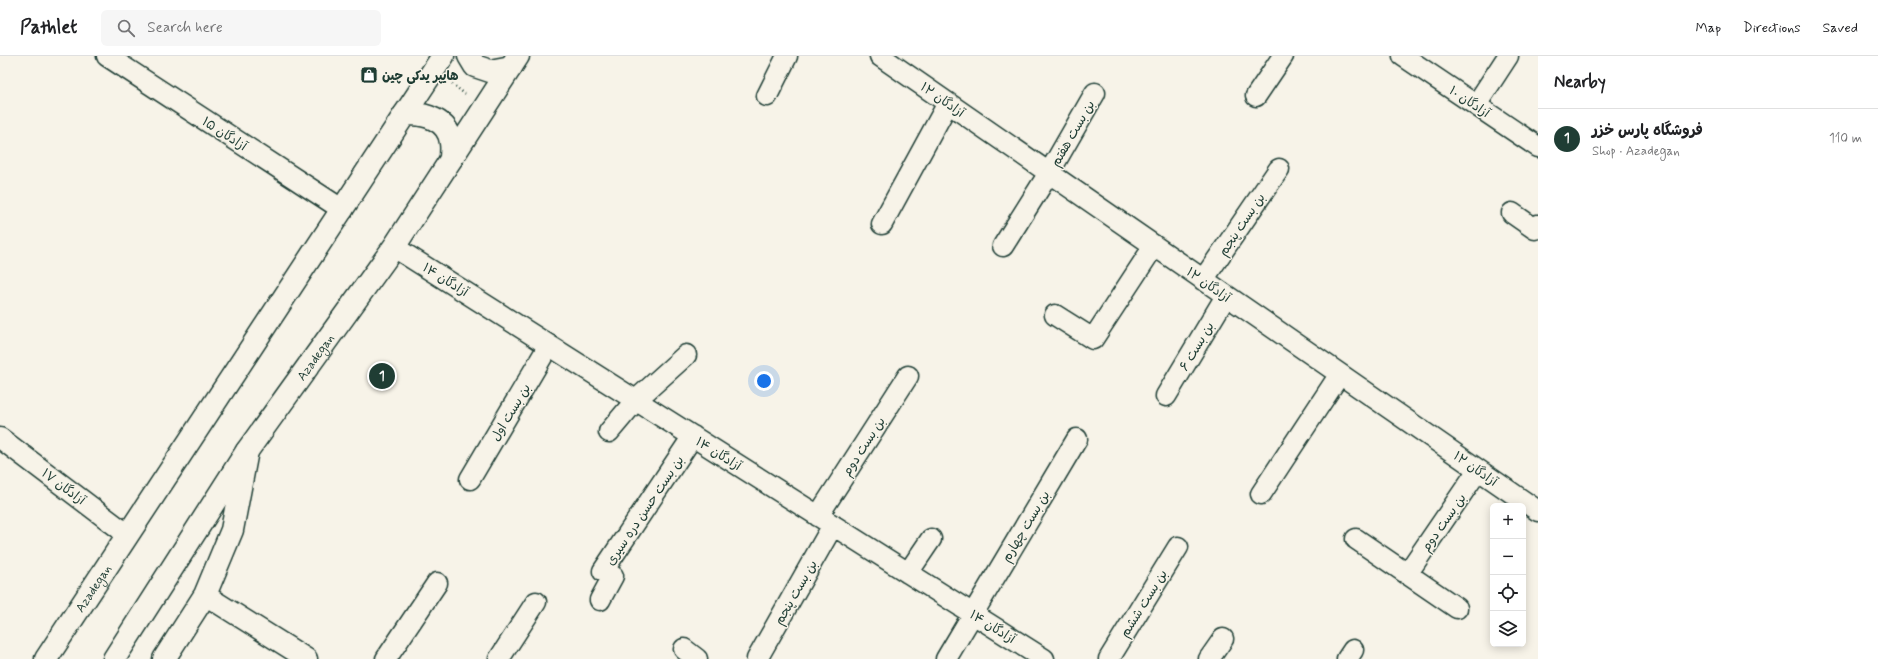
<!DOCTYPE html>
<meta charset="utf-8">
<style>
body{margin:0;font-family:Mynerve,"Playpen Sans Arabic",sans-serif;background:#f6f6f6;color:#202124}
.controls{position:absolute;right:12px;bottom:12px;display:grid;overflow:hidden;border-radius:6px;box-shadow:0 2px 10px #0003}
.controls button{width:36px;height:36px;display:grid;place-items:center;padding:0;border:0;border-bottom:1px solid #e0e0e0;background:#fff;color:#202124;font:20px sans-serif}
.you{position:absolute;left:764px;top:325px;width:14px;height:14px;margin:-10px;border:3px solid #fff;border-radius:50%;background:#1a73e8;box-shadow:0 0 0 6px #1a73e833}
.badge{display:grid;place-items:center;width:26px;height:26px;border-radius:50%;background:#1f3d34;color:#fff;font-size:13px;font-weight:700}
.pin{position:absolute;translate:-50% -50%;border:2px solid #fff;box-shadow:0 1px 4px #0006}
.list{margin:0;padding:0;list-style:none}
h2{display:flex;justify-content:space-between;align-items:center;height:52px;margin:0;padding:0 16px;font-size:17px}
h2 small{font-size:13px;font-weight:400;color:#757577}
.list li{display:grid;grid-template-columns:26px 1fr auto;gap:12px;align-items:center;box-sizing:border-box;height:60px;padding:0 16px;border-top:1px solid #e0e0e0}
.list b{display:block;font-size:15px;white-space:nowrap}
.list p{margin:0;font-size:13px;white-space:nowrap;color:#757577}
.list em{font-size:13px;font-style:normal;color:#757577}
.icon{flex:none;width:22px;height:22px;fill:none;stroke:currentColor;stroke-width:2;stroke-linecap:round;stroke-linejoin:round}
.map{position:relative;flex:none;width:1538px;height:603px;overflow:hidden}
header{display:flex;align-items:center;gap:24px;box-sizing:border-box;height:56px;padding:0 20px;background:#fff;border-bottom:1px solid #e0e0e0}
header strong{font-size:19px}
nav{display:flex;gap:22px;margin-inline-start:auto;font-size:14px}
.search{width:280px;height:36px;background:#f6f6f6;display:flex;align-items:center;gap:10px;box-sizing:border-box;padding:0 14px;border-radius:6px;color:#757577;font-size:15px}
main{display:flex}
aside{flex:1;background:#fff}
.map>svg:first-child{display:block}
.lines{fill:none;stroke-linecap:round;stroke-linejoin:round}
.minor-casing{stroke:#1f3d34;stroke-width:23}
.secondary-casing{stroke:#1f3d34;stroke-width:25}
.primary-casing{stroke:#1f3d34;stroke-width:25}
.path{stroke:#1f3d34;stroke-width:2.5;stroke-dasharray:1 3;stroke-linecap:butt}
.minor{stroke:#f7f3e8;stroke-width:20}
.secondary{stroke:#f7f3e8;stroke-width:22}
.primary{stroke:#f7f3e8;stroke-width:22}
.labels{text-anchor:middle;stroke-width:3;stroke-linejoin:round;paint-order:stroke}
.poi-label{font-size:13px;font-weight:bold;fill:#1f3d34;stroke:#f7f3e8;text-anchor:start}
.street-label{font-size:13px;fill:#1f3d34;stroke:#f7f3e8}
</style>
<header>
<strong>Pathlet</strong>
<div class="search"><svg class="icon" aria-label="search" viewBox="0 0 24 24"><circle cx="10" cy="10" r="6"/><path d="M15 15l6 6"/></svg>Search here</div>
<nav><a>Map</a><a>Directions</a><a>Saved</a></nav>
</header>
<main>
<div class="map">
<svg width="1538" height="603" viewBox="0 0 1538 603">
<rect width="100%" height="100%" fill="#f7f3e8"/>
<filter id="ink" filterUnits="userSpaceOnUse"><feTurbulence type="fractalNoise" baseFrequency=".025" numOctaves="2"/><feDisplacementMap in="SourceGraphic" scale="8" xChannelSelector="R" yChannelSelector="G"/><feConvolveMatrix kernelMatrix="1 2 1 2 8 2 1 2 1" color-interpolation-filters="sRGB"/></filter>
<g filter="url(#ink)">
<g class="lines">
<g class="minor-casing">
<path id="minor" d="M107 0 343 154
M880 0 1538 455
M1403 0 1538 91
M767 40 787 0
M1256 40 1283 0
M1476 49 1508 0
M1512 157 1535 173 1538 169
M882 168 948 47
M1003 190 1049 117 1095 37
M394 191 1044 603
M1203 224 1279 113
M1055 259 1093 283 1154 190
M1166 340 1226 240
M609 376 636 344 686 299
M0 382 128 479
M470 423 549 289
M1261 438 1340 318
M818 460 908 320
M1356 483 1457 552
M908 517 931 483
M1407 518 1478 414
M205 539 307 603
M600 544 613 520 603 515 693 380
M684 593 697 603
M386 603 437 527
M499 603 536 546
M757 603 833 469
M946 603 1077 383
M1109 603 1178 491
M1209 603 1223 583
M1347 603 1353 594"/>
</g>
<g class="secondary-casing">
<path id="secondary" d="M164 603 205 539 232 474 247 395"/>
</g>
<g class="primary-casing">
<g id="primary">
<path d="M469 0 475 10 490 15 511 11"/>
<path d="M404 59C424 56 449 64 451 87 452 92 451 98 451 103"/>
<path id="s1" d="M46 603 443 0"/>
<path id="s2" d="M114 603 247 395 394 191 518 0"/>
</g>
</g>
<path class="path" d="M452 28 465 38"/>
<use href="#minor" class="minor"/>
<use href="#secondary" class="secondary"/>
<use href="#primary" class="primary"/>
</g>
</g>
<defs>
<g id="shop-square" transform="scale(0.9)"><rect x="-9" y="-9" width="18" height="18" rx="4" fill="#1f3d34" stroke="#f7f3e8"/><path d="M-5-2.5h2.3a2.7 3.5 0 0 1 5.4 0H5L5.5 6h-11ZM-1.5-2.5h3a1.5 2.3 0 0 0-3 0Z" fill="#fff"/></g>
</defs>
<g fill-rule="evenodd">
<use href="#shop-square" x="369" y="19"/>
</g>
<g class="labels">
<g class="poi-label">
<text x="382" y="24">هایپر یدکی چین</text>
</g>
<g class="street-label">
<text transform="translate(943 43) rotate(35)" y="5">۱۲ آزادگان</text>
<text transform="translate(1470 45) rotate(34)" y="5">۱۰ آزادگان</text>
<text transform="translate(225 77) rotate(33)" y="5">۱۵ آزادگان</text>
<text transform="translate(1072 77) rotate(-60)" y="5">بن بست هفتم</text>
<text transform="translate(1241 168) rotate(-56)" y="5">بن بست پنجم</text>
<text transform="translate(446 223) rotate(32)" y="5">۱۴ آزادگان</text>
<text transform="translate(1209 228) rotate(35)" y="5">۱۲ آزادگان</text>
<text transform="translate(1196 290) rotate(-59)" y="5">بن بست ۶</text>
<text dy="5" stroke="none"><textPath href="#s2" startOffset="363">Azadegan</textPath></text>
<text transform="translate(510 356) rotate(-59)" y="5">بن بست اول</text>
<text transform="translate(863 390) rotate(-57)" y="5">بن بست دوم</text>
<text transform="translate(719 397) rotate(32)" y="5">۱۴ آزادگان</text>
<text transform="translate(1476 412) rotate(35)" y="5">۱۲ آزادگان</text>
<text transform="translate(64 430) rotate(37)" y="5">۱۷ آزادگان</text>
<text transform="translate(644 454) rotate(-56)" y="5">بن بست حسن دره سیری</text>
<text transform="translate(1443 466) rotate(-55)" y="5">بن بست دوم</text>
<text transform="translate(1025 470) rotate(-59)" y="5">بن بست چهارم</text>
<text dy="5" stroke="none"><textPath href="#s1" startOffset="85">Azadegan</textPath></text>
<text transform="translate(795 536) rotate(-60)" y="5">بن بست پنجم</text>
<text transform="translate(1143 547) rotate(-58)" y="5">بن بست ششم</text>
<text transform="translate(993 570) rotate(32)" y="5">۱۴ آزادگان</text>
</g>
</g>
</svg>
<div class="controls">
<button>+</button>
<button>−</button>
<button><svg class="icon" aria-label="locate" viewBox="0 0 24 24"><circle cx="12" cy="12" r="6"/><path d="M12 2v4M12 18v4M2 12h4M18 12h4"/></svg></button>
<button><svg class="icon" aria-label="layers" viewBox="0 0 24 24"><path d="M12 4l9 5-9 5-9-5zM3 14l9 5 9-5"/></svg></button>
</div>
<div class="you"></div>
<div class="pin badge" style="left:382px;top:320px">1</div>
</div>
<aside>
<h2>Nearby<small></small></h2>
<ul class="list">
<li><span class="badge">1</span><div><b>فروشگاه پارس خزر</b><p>Shop · Azadegan</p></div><em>110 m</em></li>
</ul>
</aside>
</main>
